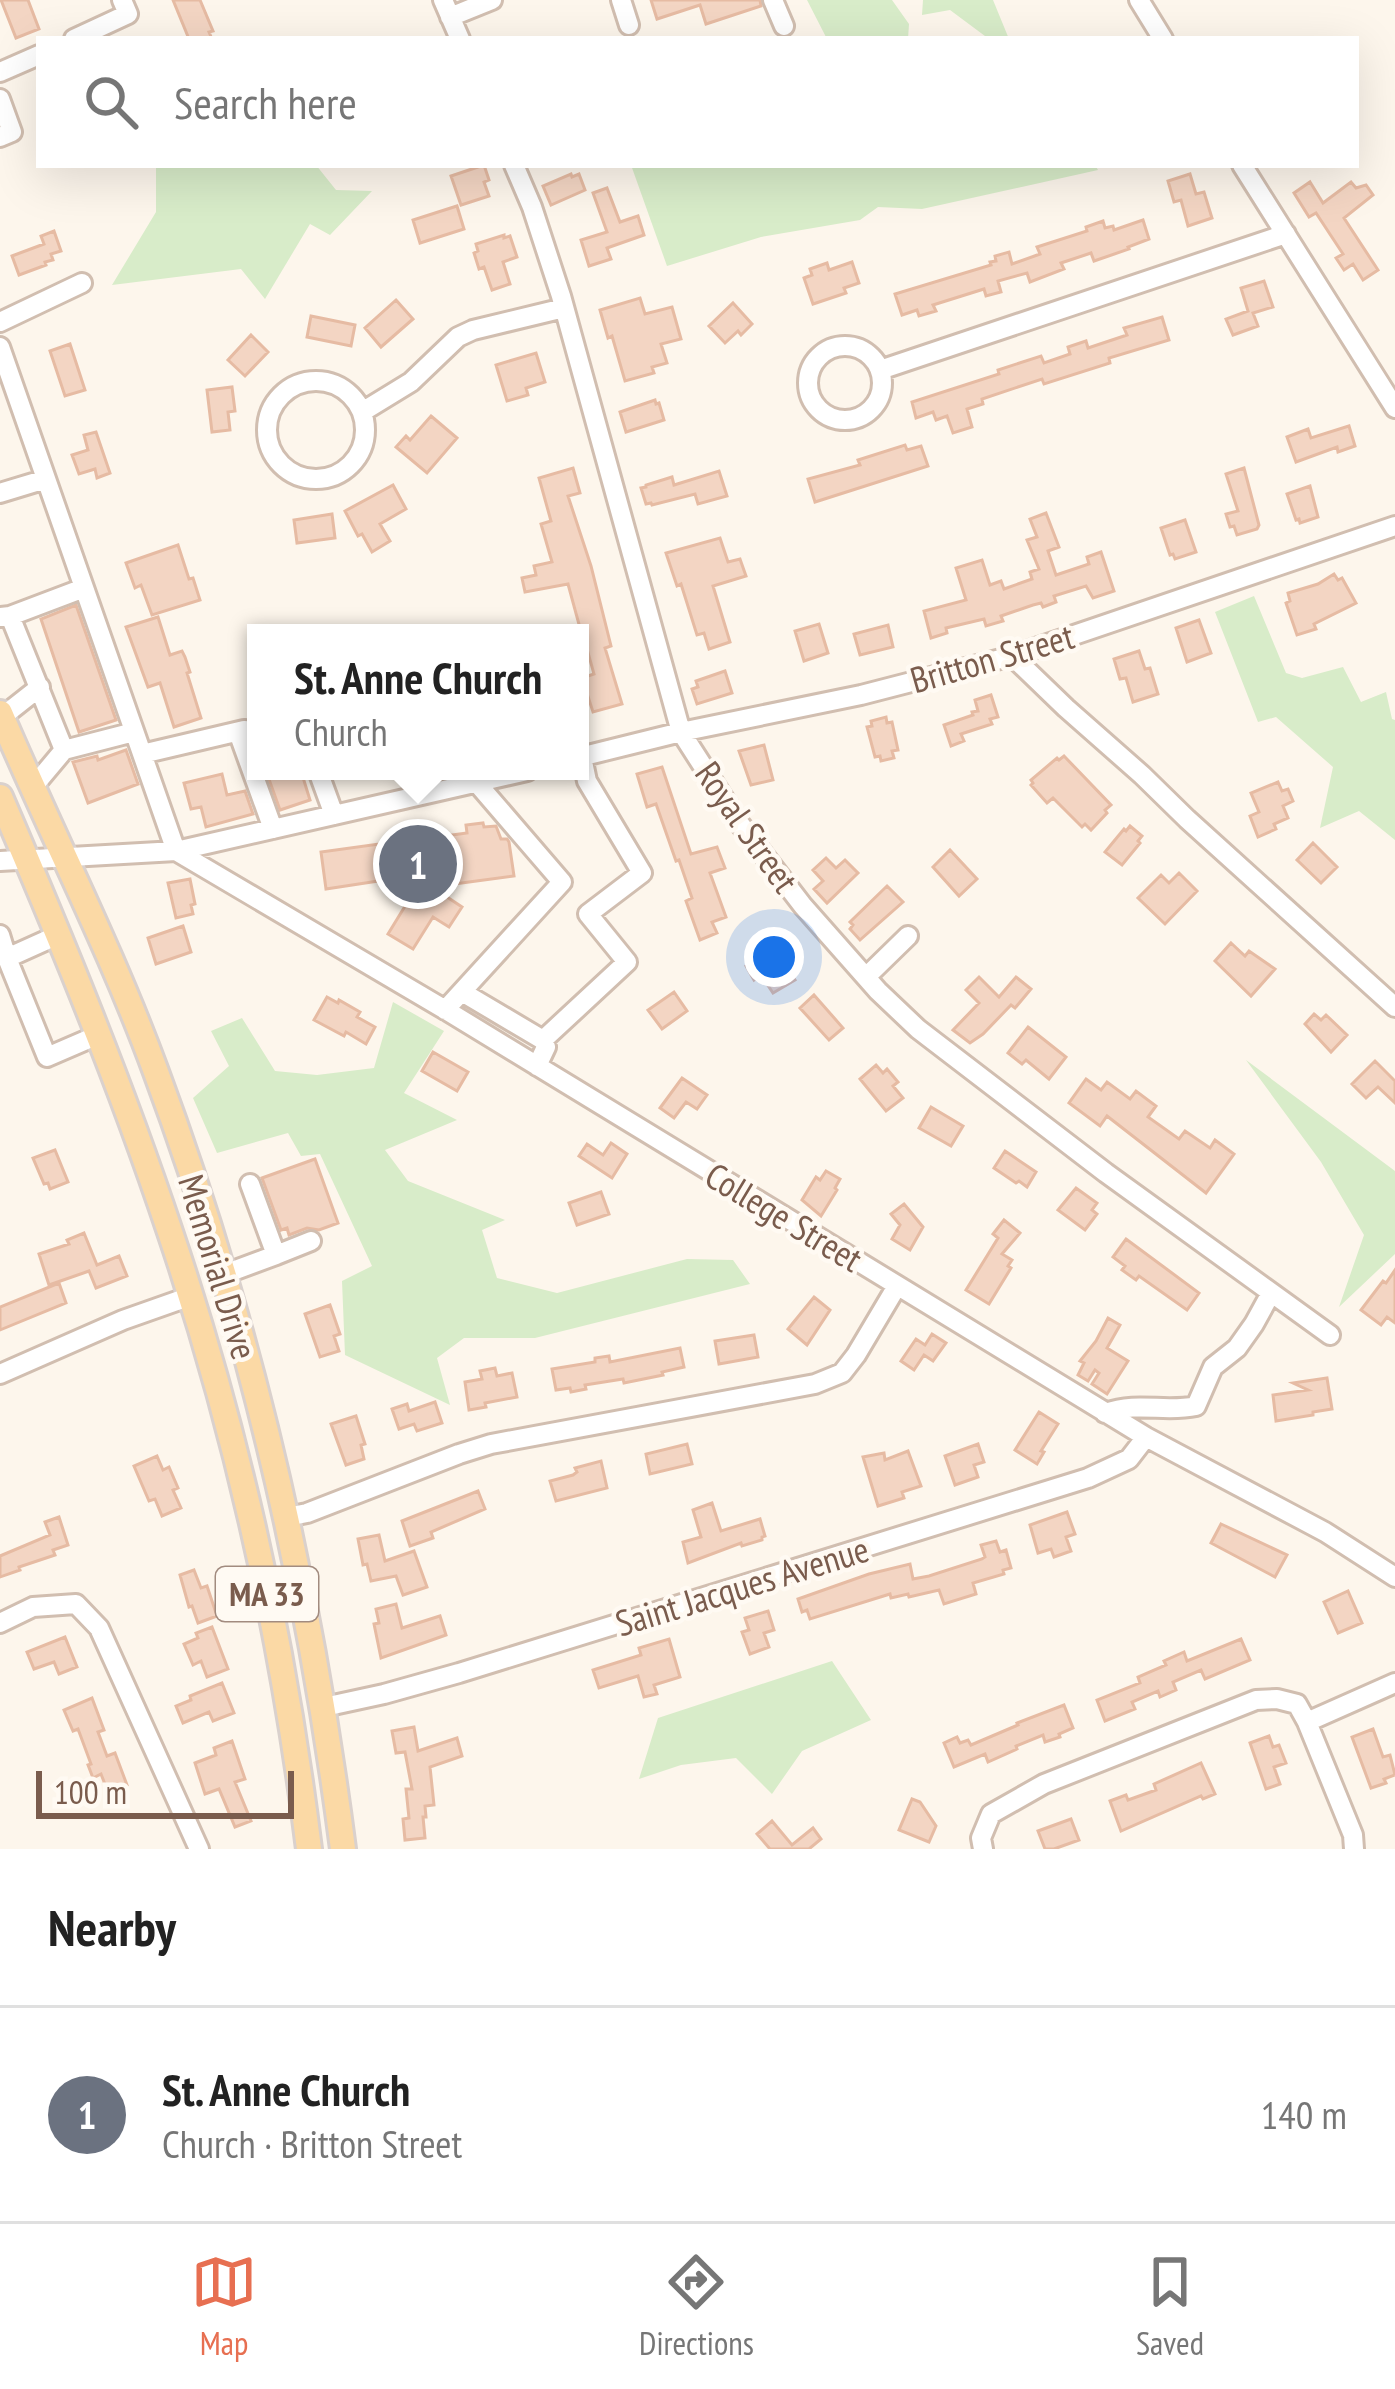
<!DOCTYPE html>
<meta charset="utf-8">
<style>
body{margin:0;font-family:"PT Sans Narrow",sans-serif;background:#f6f6f6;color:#222}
.scale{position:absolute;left:36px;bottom:30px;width:258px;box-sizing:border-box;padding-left:12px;border:6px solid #7a5c4d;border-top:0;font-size:33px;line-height:42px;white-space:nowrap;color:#7a5c4d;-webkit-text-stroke:9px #fffaf3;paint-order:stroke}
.you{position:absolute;left:774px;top:957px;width:42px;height:42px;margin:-30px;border:9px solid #fff;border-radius:50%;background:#1a73e8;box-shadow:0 0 0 18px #1a73e833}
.badge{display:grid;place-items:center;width:78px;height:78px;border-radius:50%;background:#e76f51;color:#fff;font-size:39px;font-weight:700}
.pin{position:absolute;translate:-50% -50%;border:6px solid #fff;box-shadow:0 3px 12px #0006}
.popup{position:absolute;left:247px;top:624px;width:342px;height:156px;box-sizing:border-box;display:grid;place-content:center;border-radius:0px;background:#fff;filter:drop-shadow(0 3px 9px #0005);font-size:39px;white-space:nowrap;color:#767676}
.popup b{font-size:45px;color:#222}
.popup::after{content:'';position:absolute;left:50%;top:100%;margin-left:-24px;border:24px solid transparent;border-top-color:#fff}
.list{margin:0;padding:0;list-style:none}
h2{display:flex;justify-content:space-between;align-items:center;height:156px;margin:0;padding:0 48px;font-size:51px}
h2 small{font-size:39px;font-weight:400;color:#767676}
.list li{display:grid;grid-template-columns:78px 1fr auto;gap:36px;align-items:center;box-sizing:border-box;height:216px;padding:0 48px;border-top:3px solid #e0e0e0}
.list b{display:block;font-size:45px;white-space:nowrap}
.list p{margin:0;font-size:39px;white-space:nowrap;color:#767676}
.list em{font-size:39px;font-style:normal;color:#767676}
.icon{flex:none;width:66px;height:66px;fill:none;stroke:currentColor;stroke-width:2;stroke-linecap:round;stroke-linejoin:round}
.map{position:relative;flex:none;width:1395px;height:1849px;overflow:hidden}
.search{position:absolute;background:#fff;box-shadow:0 12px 48px #0002;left:36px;right:36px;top:36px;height:132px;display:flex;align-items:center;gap:30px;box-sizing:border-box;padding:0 42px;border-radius:0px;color:#767676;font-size:45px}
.sheet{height:372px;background:#fff}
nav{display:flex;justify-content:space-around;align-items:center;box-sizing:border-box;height:168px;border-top:3px solid #e0e0e0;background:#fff;font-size:33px;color:#767676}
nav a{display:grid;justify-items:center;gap:6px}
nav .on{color:#e76f51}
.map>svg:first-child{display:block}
.green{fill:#d8ecc9}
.building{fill:#f3d5c3;stroke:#e6bba3;stroke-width:3}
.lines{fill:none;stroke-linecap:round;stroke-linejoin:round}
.minor-casing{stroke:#d1beb0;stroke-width:24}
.major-casing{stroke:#dad1cd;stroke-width:30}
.minor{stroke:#fff;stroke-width:18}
.major{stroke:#fbd9a5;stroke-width:24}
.labels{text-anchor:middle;stroke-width:9;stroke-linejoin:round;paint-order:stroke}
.shield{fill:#fffaf3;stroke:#a28b7f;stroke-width:3}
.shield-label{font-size:33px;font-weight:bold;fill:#7a5c4d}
.street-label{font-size:36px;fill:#7a5c4d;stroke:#fffaf3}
</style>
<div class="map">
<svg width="1395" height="1849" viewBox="0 0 1395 1849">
<rect width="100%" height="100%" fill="#fdf6ec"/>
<path class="green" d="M807 0H892L909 24 908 39H827Z
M923 0H993L1009 39H989L950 10 922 15Z
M156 165H316L336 190 372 191 330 235 310 224 265 299 241 269 112 285 156 212Z
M631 165H1095L1098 170 922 209 878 207 860 220 761 237 667 266Z
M1254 596 1286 673 1302 678 1343 667 1361 702 1386 692 1392 719 1395 720V840L1359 811 1320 828 1333 767 1276 717 1258 722 1215 612Z
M393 1002 444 1031 404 1093 457 1120 385 1150 408 1181 505 1220 482 1230 497 1278 557 1293 687 1259 733 1260 750 1284 535 1338H464L437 1358 450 1405 345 1355 342 1281 372 1266 320 1154 301 1156 288 1133 217 1153 193 1098 229 1066 211 1031 242 1018 275 1071 317 1075 374 1068Z
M1246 1060 1395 1171V1254L1339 1307 1364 1235 1321 1162Z
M832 1661 871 1720 802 1751 772 1794 736 1758 681 1765 639 1779 658 1718Z"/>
<path class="building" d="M1 0H28L39 29 16 38Z
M173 0H200L213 31 209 32 212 39H189Z
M651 0H760L761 6 706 24 700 5 657 19Z
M484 165 489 180 484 182 489 196 461 205 451 176Z
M571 174 572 177 579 174 585 190 551 205 543 186Z
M1190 174 1196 194 1204 192 1212 218 1188 226 1181 200 1174 202 1168 181Z
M1310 182 1323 203 1351 182 1356 188 1366 185 1373 195 1344 218 1378 270 1363 280 1353 264 1344 270 1336 258 1343 254 1316 213 1309 217 1294 193Z
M607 188 620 222 638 216 644 235 607 248 611 259 589 266 581 240 607 232 593 193Z
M457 206 464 229 420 243 413 220Z
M1143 220 1149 239 1128 247 1129 249 1094 261 1091 253 1061 263 1064 269 1030 282 1027 273 998 281 1001 292 986 296 984 289 933 305 936 311 919 316 917 310 902 315 895 294 991 265 990 262 996 261 995 256 1009 252 1012 264 1040 254 1037 247 1087 231 1086 227 1103 221 1105 228 1113 226 1114 230Z
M54 231 61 251 51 254 53 260 45 262 46 265 19 275 12 256 44 244 41 236Z
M504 235V238L510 236 517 257 503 262 510 284 492 290 484 267 479 269 474 253 478 251 476 244Z
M852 262 859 283 844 288 846 293 813 304 804 278 812 275 810 269 827 263 829 270Z
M1264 281 1273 307 1253 313 1258 326 1233 335 1226 319 1248 311 1241 288Z
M640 298 645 314 672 307 681 339 661 344 667 363 652 367 654 373 625 381 612 336 608 338 600 310Z
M396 300 413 319 381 347 365 328Z
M733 303 752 324 741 335 738 331 725 343 709 326Z
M311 316 355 325 351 346 307 337Z
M1162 317 1169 340 1109 358 1110 363 1044 384 1042 379 982 399 983 404 967 409 972 427 953 433 947 416 936 420 933 412 916 418 912 402 999 374 998 370 1041 356 1044 363 1070 354 1068 347 1086 341 1088 348 1127 335 1124 328Z
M251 335 268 352 245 376 228 360Z
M70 344 85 390 65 396 50 351Z
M536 353 545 382 526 388 528 395 507 401 496 365Z
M232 387 235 411 228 412 230 430 212 432 207 390Z
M655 400 656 404 659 403 664 420 626 432 620 412Z
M431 416 457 438 427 473 396 447 406 436 410 440Z
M1349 426 1355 446 1338 452 1337 447 1296 462 1287 437 1308 429 1311 438Z
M96 432 110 473 97 478 95 469 79 474 72 455 88 450 84 435Z
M905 445 907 450 921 446 928 466 815 502 808 479 860 465 858 460Z
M573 468 580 493 568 496 591 566 611 646 605 648 622 704 593 712 582 678 594 674 587 649 580 651V628L568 584 525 592 522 578 536 575 534 566 552 562 541 524 551 521 539 478Z
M1244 468 1259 525 1257 529 1237 535 1234 526 1230 527 1226 514 1238 511 1226 474Z
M719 471 727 496 698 504 695 494 652 505 651 503 646 504 641 488 646 487V485L672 477 674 485Z
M393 485 406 509 380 524 390 541 372 552 362 534 358 536 345 511Z
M1310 486 1318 517 1300 523 1299 519 1296 520 1287 494Z
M1046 513 1059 547 1048 551 1056 575 1089 564 1087 557 1101 552 1114 591 1093 598 1086 586 1054 596 1056 602 1043 607 1041 603 1033 605 1001 616 1003 621 986 626 984 619 946 628 947 633 931 638 924 611 966 600 956 568 982 560 990 585 1001 581 1004 589 1032 579 1030 572 1039 569 1027 540 1037 537 1030 519Z
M332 514 335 538 297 543 294 520Z
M1185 520 1196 552 1175 559 1173 554 1170 555 1161 528Z
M720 538 728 562 740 559 746 576 713 586 730 642 709 649 704 633 697 635 681 584 677 586 666 553Z
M178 545 189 579 193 578 200 600 152 615 141 585 135 588 126 563Z
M1334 574 1338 580 1342 578 1356 603 1314 624 1316 629 1297 635 1286 603 1290 601 1288 593 1318 584Z
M76 605 116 720 79 732 41 619Z
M158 617 170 655 182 651 185 657 190 672 187 673 201 718 174 727 160 683 148 687 126 627Z
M1199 620 1211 653 1187 662 1176 628Z
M819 624 828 653 804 661 795 631Z
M888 625 893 647 860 655 854 634Z
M1139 651 1145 669 1150 668 1158 694 1133 702 1126 678 1120 679 1114 659Z
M725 671 732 693 697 704 692 689 698 687 696 681Z
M991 695 998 717 990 719 992 724 961 734 964 741 951 746 944 725 973 715 972 712 978 711 975 700Z
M886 717 887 723 892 722 898 750 892 751 894 758 881 761 880 756 875 757 867 727 872 726 871 721Z
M764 745 773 780 751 785 739 751Z
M126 750 138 784 88 803 73 762 97 756 98 760Z
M1064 756 1111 805 1105 810 1107 813 1091 830 1085 824 1082 827 1053 798 1047 803 1031 785 1033 783 1031 780 1057 758 1059 760Z
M662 767 691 854 717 847 725 868 710 873 726 917 712 922 717 933 700 940 686 901 692 898 679 860 676 861 656 804 647 807 637 774Z
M266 771H301L310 800 280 810Z
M222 774 227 795 245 791 253 814 206 827 201 807 191 809 184 783Z
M1278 782 1282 791 1288 789 1293 801 1283 806 1288 818 1274 824 1276 829 1258 837 1250 816 1259 812 1251 793Z
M483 823 484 827 496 826 501 839H507L509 842 514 876 432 887 462 907 449 927 433 917 413 949 388 934 418 885 399 888 398 878 326 889 321 852 394 842 393 834 421 830 422 839 467 833 466 825Z
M1130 826 1142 836 1138 841 1140 843 1122 865 1105 852 1124 829 1126 831Z
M1313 843 1337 867 1321 883 1297 860Z
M950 850 977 879 959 896 933 867Z
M826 858 836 868 845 860 858 873 827 903 814 889 823 881 813 870Z
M1179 873 1197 891 1165 924 1138 898 1161 875 1169 883Z
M190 879 195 904 191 905 193 914 176 918 168 883Z
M887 886 903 902 860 940 850 929 853 925 850 922Z
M183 926 191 952 156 964 148 938Z
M766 937 773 948 779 945 787 957 783 959 795 980 773 993 761 975 754 980 746 966 757 959 750 947Z
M1231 943 1245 956 1249 951 1275 969 1251 996 1215 961Z
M979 977 999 997 1016 977 1031 989 1015 1008 1011 1005 983 1034 970 1043 953 1030 979 1003 966 990Z
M674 992 687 1011 662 1029 648 1010Z
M814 995 843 1028 829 1040 800 1008Z
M327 997 338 1003 339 1000 360 1012 357 1017 375 1027 366 1044 346 1032 344 1036 314 1020Z
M1314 1014 1321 1020 1326 1015 1347 1035 1331 1052 1305 1024Z
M1028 1027 1066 1057 1049 1079 1026 1060 1022 1064 1008 1053Z
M433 1052 468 1072 457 1091 422 1071Z
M1375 1061 1395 1081V1103L1378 1087 1366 1098 1352 1084Z
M876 1065 883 1073 887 1069 898 1082 893 1086 903 1098 886 1111 860 1079Z
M682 1078 707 1095 697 1109 686 1102 674 1118 660 1108Z
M1086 1079 1101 1090 1107 1082 1130 1099 1136 1091 1156 1106 1148 1117 1179 1139 1185 1131 1210 1148 1215 1140 1234 1154 1206 1193 1107 1116 1100 1126 1069 1103Z
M931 1107 963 1126 951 1146 919 1128Z
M611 1143 627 1154 612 1178 579 1156 587 1144 603 1155Z
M55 1150 68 1182 50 1189 48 1183 44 1184 33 1158Z
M1005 1151 1036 1172 1027 1187 1019 1181 1016 1183 994 1168Z
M315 1159 338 1223 319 1230 307 1228 289 1235 287 1228 281 1230 262 1178Z
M826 1171 840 1179 835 1188 837 1190 821 1216 802 1200 816 1177 820 1180Z
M1076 1188 1097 1203 1092 1210 1097 1214 1085 1230 1058 1210Z
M601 1192 609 1214 577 1225 569 1203Z
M904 1204 923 1227 910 1250 892 1239 900 1225 891 1214Z
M1004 1220 1020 1233 1002 1254 1012 1260 1008 1266 1011 1268 989 1304 966 1290 998 1238 993 1234Z
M84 1233 97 1265 119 1256 127 1276 96 1288 89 1271 49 1285 39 1254 69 1244 67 1240Z
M1126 1239 1199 1293 1187 1310 1139 1276 1136 1280 1122 1270 1125 1266 1113 1257Z
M1395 1270V1323L1387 1317 1381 1325 1361 1310 1383 1281 1386 1283Z
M59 1283 66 1303 0 1330V1307Z
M814 1297 830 1310 807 1345 788 1329Z
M330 1305 340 1334 334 1336 339 1351 320 1357 305 1314Z
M1108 1318 1120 1325 1107 1348 1128 1361 1107 1394 1092 1384 1099 1373 1095 1370 1088 1381 1078 1375 1084 1363 1080 1361 1096 1341Z
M932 1334 946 1343 933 1361 924 1355 914 1370 901 1361 916 1339 925 1345Z
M754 1335 758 1357 719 1364 715 1341Z
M680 1348 684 1367 662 1372 663 1375 624 1383 623 1379 585 1385 586 1389 571 1392 570 1388 556 1390 552 1369 595 1362V1358L609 1356 610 1362Z
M495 1368 497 1376 512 1373 517 1397 485 1403 486 1407 469 1410 465 1382 482 1379 480 1371Z
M1327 1378 1332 1409 1313 1412V1415L1276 1421 1273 1395 1308 1390 1293 1383Z
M435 1402 442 1423 417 1431 414 1424 399 1429 392 1409 407 1404 409 1411Z
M1039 1412 1058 1424 1041 1451 1044 1452 1037 1464 1015 1450Z
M356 1416 365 1444 361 1445 364 1459 346 1465 331 1424Z
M687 1444 692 1464 650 1474 646 1454Z
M978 1444 984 1462 974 1465 978 1477 955 1485 945 1456Z
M908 1451 921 1486 902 1492 904 1498 878 1506 863 1457 884 1453 885 1460Z
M157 1456 163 1470 169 1467 178 1488 173 1490 181 1508 162 1516 155 1499 149 1501 134 1466Z
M601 1461 607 1488 556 1501 550 1481 573 1475 577 1472 575 1468Z
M478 1491 485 1509 431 1532 433 1538 410 1546 402 1521Z
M712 1503 721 1531 760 1519 765 1536 762 1537V1540L742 1546 741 1543 688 1563 683 1542 701 1537 693 1510Z
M1067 1512 1075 1534 1066 1537 1071 1551 1054 1557 1051 1549 1038 1553 1030 1525Z
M59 1517 68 1545 53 1550 55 1555 19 1567 20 1570 0 1577V1556L50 1535 45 1522Z
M1221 1524 1287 1555 1275 1577 1211 1543Z
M379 1535 385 1561 414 1551 427 1587 403 1595 396 1576 371 1581 367 1564 363 1565 358 1539Z
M996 1541 1000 1552 1006 1550 1011 1568 1003 1570 1004 1574 973 1583 976 1594 944 1604 939 1590 909 1597 908 1594 891 1598 890 1594 810 1619 807 1610 802 1612 798 1599 869 1574 910 1564 913 1579 929 1576 982 1559 985 1557 981 1545Z
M194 1570 201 1588 207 1586 217 1616 198 1623 192 1606 189 1607 180 1575Z
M1348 1591 1362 1623 1338 1633 1324 1602Z
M396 1604 402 1628 440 1616 446 1635 381 1658 374 1624 379 1623 376 1609Z
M768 1611 774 1630 764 1633 769 1647 750 1654 742 1632 749 1630 745 1618Z
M212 1627 228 1669 207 1677 201 1661 193 1665 184 1644 198 1638 196 1633Z
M65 1637 77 1667 59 1674 54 1662 34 1669 27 1652Z
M669 1639 680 1677 654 1685 657 1694 644 1697 638 1676 599 1688 593 1670 641 1655 639 1648Z
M1241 1639 1250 1660 1205 1679 1201 1670 1173 1682 1176 1690 1160 1697 1158 1691 1132 1702 1135 1709 1105 1721 1097 1700 1140 1683 1138 1677 1166 1665 1164 1661 1184 1652 1187 1661Z
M222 1683 234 1713 213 1721 209 1712 183 1723 176 1706 191 1700 190 1696Z
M92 1698 104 1730 98 1732 107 1756 115 1753 127 1785 108 1792 101 1774 93 1778 88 1765 91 1764 78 1729 73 1731 64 1710Z
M1064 1705 1073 1728 1059 1734 1060 1737 1045 1742 1043 1735 1016 1746 1017 1749 988 1762 985 1754 954 1767 944 1743 957 1737 960 1743 968 1740 971 1745 1018 1725 1017 1723Z
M414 1727 418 1751 457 1738 462 1756 430 1767 434 1805 425 1806 426 1817H423L425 1838 405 1840 403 1819 409 1818 406 1789H412L405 1752 396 1753 392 1731Z
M1373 1729 1383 1757 1390 1755 1395 1775 1384 1779 1386 1783 1371 1788 1352 1737Z
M1269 1736 1273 1747 1279 1745 1286 1763 1274 1767 1280 1784 1266 1789 1250 1743Z
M232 1741 245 1779 235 1782 251 1821 235 1827 219 1789 205 1794 195 1763 216 1755 214 1748Z
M1201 1763 1215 1794 1203 1799 1201 1796 1121 1831 1110 1801 1126 1795 1128 1800 1156 1790 1154 1784Z
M912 1799 920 1802 936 1826 929 1842 899 1830Z
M1071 1819 1079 1840 1054 1849H1045L1038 1831Z
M772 1821 792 1845 813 1828 821 1839 809 1849H770L757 1834Z"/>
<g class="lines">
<g class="minor-casing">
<path id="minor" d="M443 0 460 39
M621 0 629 25
M773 0 784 26
M1139 0 1163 39
M450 17 492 0
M74 39 128 14 122 0
M0 72 39 55
M0 99 12 132 0 137
M514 165 532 207 561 296 681 732 740 824 803 906 878 991 918 1029 1106 1173 1330 1335
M1242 165 1395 408
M0 322 82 283
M808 383a37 37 0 1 1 74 0a37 37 0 1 1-74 0Z
M0 347 176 851 449 1012 1146 1437 1325 1532 1395 1577
M880 370 1286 234
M267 430a49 49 0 1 1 98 0a49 49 0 1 1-98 0Z
M362 412 411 382 458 337 473 330 564 308
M0 493 46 479
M10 616 64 750
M0 617 10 616 84 588
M1012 656 1066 708 1142 775 1187 819 1395 1007
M2 717 40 687
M238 732 273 829
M142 754 244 730 256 731
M580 757 681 732 861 695 1012 656 1395 526
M318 771 334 815
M33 787 64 750 134 732
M0 861 176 851 527 771
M0 935 7 958 58 935
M7 958 47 1057 98 1035
M866 977 908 936
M462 992 543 1040
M445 1010 562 882 476 782
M537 1066 546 1047 543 1040 627 962 588 914 642 873 587 781 582 757
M276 1255 311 1241
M222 1275 276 1255 250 1184
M0 1374 123 1320 191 1296
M1105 1413C1140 1401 1163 1413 1196 1406L1213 1367 1237 1348 1254 1324 1271 1293
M287 1517 307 1513 459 1454 491 1444 815 1384 842 1373 856 1355 897 1286
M0 1623 33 1607 76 1604 99 1628 199 1849
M324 1707 384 1694 459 1673 1088 1478 1129 1459 1146 1437
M1307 1722 1395 1683
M983 1849 981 1838 991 1814 1044 1784 1256 1700 1277 1699 1297 1704 1307 1722 1353 1835 1354 1849"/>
</g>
<g class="major-casing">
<path id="major" d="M0 713C51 833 111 949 156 1072 249 1322 309 1585 343 1849
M0 797C61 939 120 1082 169 1229 237 1430 283 1639 309 1849"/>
</g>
<use href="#minor" class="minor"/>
<use href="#major" class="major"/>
</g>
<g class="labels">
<rect class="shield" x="216" y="1567" width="102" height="54" rx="9"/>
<g class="shield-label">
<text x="267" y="1606">MA 33</text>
</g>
<g class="street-label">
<text transform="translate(992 658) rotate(-16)" y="13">Britton Street</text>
<text transform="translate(747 827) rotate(55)" y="13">Royal Street</text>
<text transform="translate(784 1217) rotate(31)" y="13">College Street</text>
<text transform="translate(218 1267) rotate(73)" y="13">Memorial Drive</text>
<text transform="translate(742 1586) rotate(-17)" y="13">Saint Jacques Avenue</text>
</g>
</g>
</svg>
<div class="scale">100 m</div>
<div class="you"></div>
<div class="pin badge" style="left:418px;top:864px;background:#6b7280">1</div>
<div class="popup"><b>St. Anne Church</b>Church</div>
<div class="search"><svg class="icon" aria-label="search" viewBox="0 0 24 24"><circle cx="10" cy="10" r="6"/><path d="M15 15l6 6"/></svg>Search here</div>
</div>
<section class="sheet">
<h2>Nearby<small></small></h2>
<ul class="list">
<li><span class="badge" style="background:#6b7280">1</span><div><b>St. Anne Church</b><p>Church · Britton Street</p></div><em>140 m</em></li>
</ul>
</section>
<nav>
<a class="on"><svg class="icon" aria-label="map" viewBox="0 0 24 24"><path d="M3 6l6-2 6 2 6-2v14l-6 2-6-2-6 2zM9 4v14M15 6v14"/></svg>Map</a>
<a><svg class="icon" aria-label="directions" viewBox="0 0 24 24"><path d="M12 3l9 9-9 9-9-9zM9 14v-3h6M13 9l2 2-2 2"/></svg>Directions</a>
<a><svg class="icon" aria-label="saved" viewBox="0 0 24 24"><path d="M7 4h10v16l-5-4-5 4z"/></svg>Saved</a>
</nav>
